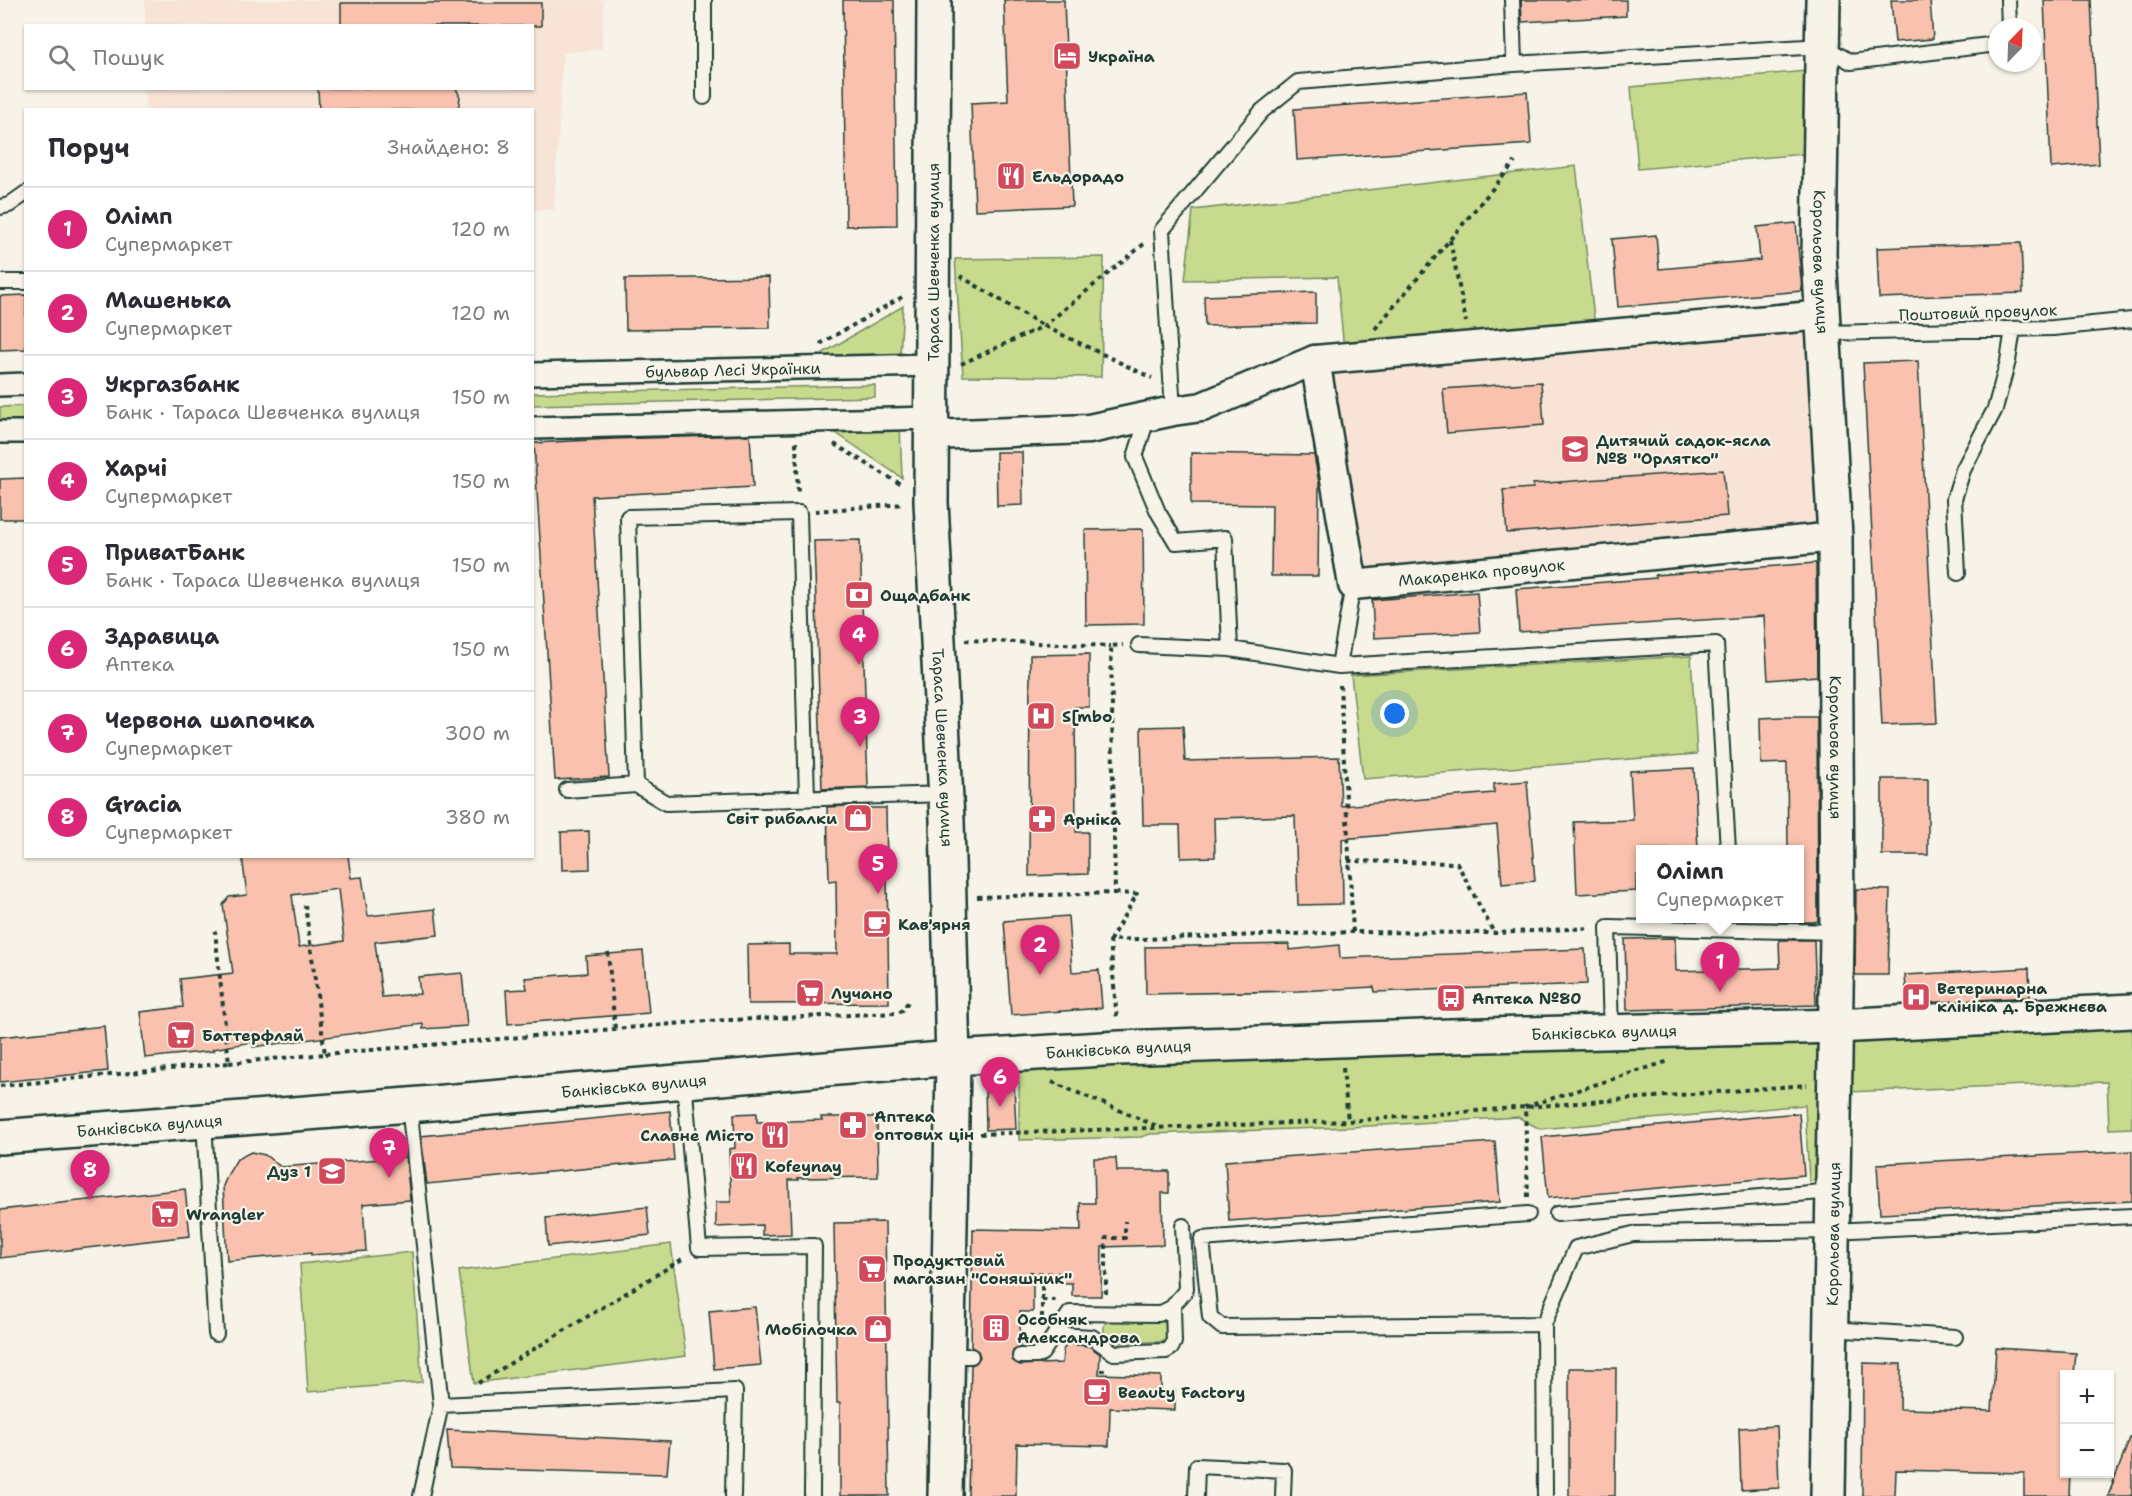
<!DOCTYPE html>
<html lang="uk">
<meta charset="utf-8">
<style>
body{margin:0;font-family:"Shantell Sans",sans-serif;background:#f7f7f7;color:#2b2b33}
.controls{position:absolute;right:18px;bottom:18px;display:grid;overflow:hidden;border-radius:0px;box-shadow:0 2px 4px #0004}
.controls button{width:54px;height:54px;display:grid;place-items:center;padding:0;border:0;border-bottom:2px solid #e1e1e2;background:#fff;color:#2b2b33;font:30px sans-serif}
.compass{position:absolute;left:1988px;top:18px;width:54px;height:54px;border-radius:50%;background:#fff;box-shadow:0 2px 4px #0004;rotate:23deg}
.you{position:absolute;left:1395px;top:714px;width:21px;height:21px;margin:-15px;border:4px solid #fff;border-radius:50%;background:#1a73e8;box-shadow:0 0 0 9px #1a73e833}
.badge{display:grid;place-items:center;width:39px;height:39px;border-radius:50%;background:#db2777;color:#fff;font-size:20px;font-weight:700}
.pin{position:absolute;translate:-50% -50px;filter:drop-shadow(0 2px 3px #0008)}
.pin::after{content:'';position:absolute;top:32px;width:21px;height:18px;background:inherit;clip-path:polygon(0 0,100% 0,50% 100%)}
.popup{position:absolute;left:1636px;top:845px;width:168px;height:78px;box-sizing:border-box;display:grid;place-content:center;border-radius:0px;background:#fff;filter:drop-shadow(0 2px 4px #0005);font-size:20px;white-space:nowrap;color:#7c7c81}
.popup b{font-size:22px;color:#2b2b33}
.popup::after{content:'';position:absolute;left:50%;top:100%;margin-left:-12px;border:12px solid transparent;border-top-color:#fff}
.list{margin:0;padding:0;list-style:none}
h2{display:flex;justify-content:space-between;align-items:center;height:78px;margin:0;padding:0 24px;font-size:26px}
h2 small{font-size:20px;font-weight:400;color:#7c7c81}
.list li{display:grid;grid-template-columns:39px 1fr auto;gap:18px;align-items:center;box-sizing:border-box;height:84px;padding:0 24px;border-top:2px solid #e1e1e2}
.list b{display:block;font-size:22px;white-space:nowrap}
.list p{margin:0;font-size:20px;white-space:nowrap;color:#7c7c81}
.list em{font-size:20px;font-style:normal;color:#7c7c81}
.icon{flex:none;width:33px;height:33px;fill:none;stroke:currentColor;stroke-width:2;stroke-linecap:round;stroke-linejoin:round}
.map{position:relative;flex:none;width:2132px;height:1496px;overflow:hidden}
.search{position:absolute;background:#fff;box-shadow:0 2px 4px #0004;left:24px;top:24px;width:510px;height:66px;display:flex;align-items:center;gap:15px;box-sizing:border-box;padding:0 21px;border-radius:0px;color:#7c7c81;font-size:22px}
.panel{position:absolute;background:#fff;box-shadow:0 2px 4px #0004;left:24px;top:108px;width:510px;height:750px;border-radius:0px}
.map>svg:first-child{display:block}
.built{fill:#f8e4d7}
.green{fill:#c8da8e;stroke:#748c61;stroke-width:1.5}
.building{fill:#fac2ae;stroke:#1f3d34;stroke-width:1.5;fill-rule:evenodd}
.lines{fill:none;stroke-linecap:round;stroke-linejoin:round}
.service-casing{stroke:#1f3d34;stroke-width:18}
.pedestrian-casing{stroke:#1f3d34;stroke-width:26}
.minor-casing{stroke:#1f3d34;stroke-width:33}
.tertiary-casing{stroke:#1f3d34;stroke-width:38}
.path{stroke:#1f3d34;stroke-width:4;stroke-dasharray:4.5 4.5;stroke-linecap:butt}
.service{stroke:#f7f3e8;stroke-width:14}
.pedestrian{stroke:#f7f3e8;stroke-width:21}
.minor{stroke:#f7f3e8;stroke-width:28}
.tertiary{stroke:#f7f3e8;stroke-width:33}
.labels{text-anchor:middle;stroke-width:4.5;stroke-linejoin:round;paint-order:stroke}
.poi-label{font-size:16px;font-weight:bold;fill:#1f3d34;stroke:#f7f3e8;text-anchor:start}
.street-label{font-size:16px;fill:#1f3d34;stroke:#f7f3e8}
</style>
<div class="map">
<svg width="2132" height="1496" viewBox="0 0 2132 1496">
<rect width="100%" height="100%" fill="#f7f3e8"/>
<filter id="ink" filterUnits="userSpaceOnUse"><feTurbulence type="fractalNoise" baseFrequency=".0167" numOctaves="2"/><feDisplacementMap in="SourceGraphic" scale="12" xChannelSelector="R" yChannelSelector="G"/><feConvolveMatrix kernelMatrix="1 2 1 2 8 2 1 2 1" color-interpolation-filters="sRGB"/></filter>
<g filter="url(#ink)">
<path class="built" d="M145 0H604L602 49 563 53 554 210H533L532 110 146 109 144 94V89L532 88V26L145 25Z
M1809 320 1821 534 1357 577 1320 364Z"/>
<path class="green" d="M1806 71 1814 153 1638 169 1631 87Z
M1576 166 1595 326 1344 350 1337 277 1185 280 1193 210Z
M1104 257 1101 377 963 376 955 259Z
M903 306 900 355 813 359Z
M875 385V397L533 405V393Z
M25 406V421L0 422V407Z
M900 426 902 478 830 429Z
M1691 656 1697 754 1363 779 1351 675Z
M2132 1020V1128L2109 1129 2107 1082 1846 1092 1845 1033Z
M1823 1036 1824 1180 1809 1181 1805 1105 1540 1129 1518 1117 1351 1127 1150 1134 1141 1137 1019 1140V1082L993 1081 992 1066 1347 1057 1796 1041Z
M671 1244 686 1356 474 1383 459 1271Z
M412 1252 422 1382 308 1392 300 1264Z
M1107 1321H1162L1166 1324V1338L1163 1342H1107L1104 1339V1325Z"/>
<path class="building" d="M843 0H894L897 225 846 226Z
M1004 0H1064L1072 206 975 210 971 103 1008 101Z
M1521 0H1626V16L1522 22Z
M1891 0H1930L1933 39 1895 42Z
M2044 0H2091L2099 164 2051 168Z
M341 3H541V26H341Z
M318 88H456L460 97 458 110H319Z
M1527 92 1531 144 1297 160 1294 109Z
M1796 223 1802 291 1618 307 1612 239 1656 235 1659 269 1760 260 1757 227Z
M2021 243 2023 293 1879 298 1877 248Z
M769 277 770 328 626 330 625 279Z
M1316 292V323L1205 326 1204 296Z
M26 295V349L0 350V296Z
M1918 361 1937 723 1882 725 1863 363Z
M1541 382 1544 425 1447 433 1443 389Z
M750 435 753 487 592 496 609 777 555 780 534 443 612 439Z
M996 452H1022L1023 505 997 506Z
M1191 453 1314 455 1319 483 1318 576H1271L1272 505 1191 504Z
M1723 470 1727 516 1507 533 1503 490 1533 488V484Z
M26 478V519H0V479Z
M1143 529 1144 624 1086 625 1085 530Z
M860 540 868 787 822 789 814 541Z
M1816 563 1817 676 1768 680 1764 616 1519 632 1516 589 1656 578 1655 575Z
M1477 592 1480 632 1374 638 1372 600Z
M1089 654V707H1075L1076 832H1088V874L1029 876 1030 655Z
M1781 717H1817L1818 921 1813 922H1779L1778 918H1800V849H1788L1787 763 1761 764 1760 718Z
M1183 726 1185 761 1339 757 1341 806 1494 793V784L1527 781 1535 881 1502 884 1497 825 1342 839 1343 904 1298 905 1295 816 1214 818 1215 857 1181 858 1180 825H1143L1141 727Z
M1694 768 1698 849H1641V874L1636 875V891L1577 894 1574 822 1633 820 1630 771Z
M1882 779H1928V855H1882Z
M869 805V808H886L889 1003 748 1004 747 945 789 944V954H837L836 880 829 881 827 807Z
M589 831 590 869 562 870 561 832Z
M242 856H348L351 878 362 877 368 916 435 909 438 935 375 942 382 997 420 994 418 977 462 973 467 1026 423 1029V1024L253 1047 252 1042 213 1049V1051L145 1058 140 1012 183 1007 180 979 233 973 223 905 229 897 247 895ZM338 889 344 941 299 947 292 895Z
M1856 889 1890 890 1888 975H1855Z
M1068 916 1072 972 1099 970 1102 1008 1011 1015 1004 921Z
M1675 938 1676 971 1780 968 1779 940H1814L1816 1005 1627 1010 1625 939Z
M1289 944V950L1339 945 1340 958 1585 949 1587 984 1375 992 1374 987 1298 991 1146 994 1145 947Z
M643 951 649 1013 508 1024 506 990 527 989 525 978 587 973 586 956Z
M2029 968 2030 997 1907 1004 1905 975Z
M104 1026 108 1071 0 1082V1037Z
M1014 1084 1016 1129 986 1130 985 1085Z
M670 1111 674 1160 427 1184 421 1136Z
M757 1113V1122L822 1120 821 1117H877L878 1177 798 1178 799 1180H789L791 1234 762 1235V1225L716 1227V1202H731L729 1149 735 1148 734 1114Z
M1799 1113 1804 1175 1548 1198 1542 1137Z
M1495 1142 1500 1202 1229 1221 1225 1161Z
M2132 1151V1201L1880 1214 1877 1164Z
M251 1152 265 1155 281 1167 406 1157 410 1200 363 1204 366 1251 311 1255V1253L227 1261 223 1186 228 1174 237 1159Z
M1094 1158H1116L1117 1171H1169V1193H1162L1163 1245 1102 1247 1101 1296H1072V1283L1033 1282V1312H1020V1347L1013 1351 1012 1360 1020 1365 1062 1363 1063 1350 1067 1344 1089 1346 1100 1354 1099 1374 1161 1376V1391H1175V1410L1110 1408 1109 1446 1017 1444 1016 1496H968L971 1365 976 1363 980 1357 978 1351 971 1347 973 1229 1081 1231 1080 1203H1095Z
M185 1189 190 1236 0 1258V1210Z
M647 1207 650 1235 548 1246 546 1218Z
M885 1222 889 1496H840V1403H837L834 1223Z
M755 1307 761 1365 714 1369 709 1311Z
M1996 1348 2076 1353 2074 1374H2064V1473H2070L2069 1496H2024V1473L1896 1470 1895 1496H1862L1863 1363 1901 1364 1900 1409 1992 1411Z
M1569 1368H1616L1615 1496H1569Z
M1777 1426 1779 1488 1741 1490 1739 1428Z
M447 1430 670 1441 667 1474 450 1468Z
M2130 1438H2132V1496H2108Z"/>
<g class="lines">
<g class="service-casing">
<path id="service" d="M1512 0 1514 64
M2008 0 2009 27
M704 97V0
M0 207 9 205 26 193
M0 282H26
M1825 333 2053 328 2132 320
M1170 412 1173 411 1162 230 1262 111 1298 82 1514 64 1823 46 1851 62 1997 44
M1152 421 1145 425 1135 457 1158 512 1176 542 1225 538 1230 649
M1958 573 1954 499 1963 470 1995 409 2008 361 2013 329
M1139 645 1230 649 1339 666 1716 644 1728 850
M1339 666 1353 585
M636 785 628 517 799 513 807 798
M567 790 636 785 666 803 945 794
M1611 1032 1608 927 1837 932
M684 1081 699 1248 814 1246 812 1496
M409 1105 441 1405
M204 1121 216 1334
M1528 1214 1202 1239 1210 1317 1222 1327 1544 1324 1545 1496
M1557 1214 1833 1191
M1544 1324 1576 1248 1633 1234 1833 1231 2132 1216
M1831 1329 1955 1337
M1051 1340 1070 1313 1159 1314 1173 1307
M948 1356H971
M1020 1356H1037L1042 1353 1051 1340 1060 1335 1092 1337 1114 1353 1166 1351 1171 1348 1174 1342 1173 1307C1176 1299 1184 1296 1186 1288L1183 1226
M421 1496 441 1405 735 1391 733 1496
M1196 1496 1197 1466 1284 1470 1283 1496"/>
</g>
<g class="pedestrian-casing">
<g id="pedestrian">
<path id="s1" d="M532 374 933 365"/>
<path d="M0 385 26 384"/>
<path d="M532 428 932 418"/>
<path d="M0 432H26"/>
</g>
</g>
<g class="minor-casing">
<g id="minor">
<path d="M1315 360 1824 315"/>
<path id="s2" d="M932 435 1089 429 1173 411 1202 407 1315 360 1353 585 1835 537"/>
</g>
</g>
<g class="tertiary-casing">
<g id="tertiary">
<path id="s3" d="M934 0 931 502 947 820 953 1062 945 1496"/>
<path id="s4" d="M1823 0 1819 254 1835 537 1837 932 1828 1496"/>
<path id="s5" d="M0 1137 409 1105 953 1058 1120 1048 1450 1036 1836 1026 2132 1011"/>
</g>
</g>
<path class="path" d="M1450 240 1466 322
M960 276 1044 326 1152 378
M1375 329 1515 162
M820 344 904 296
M961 364 1044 326 1144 244
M796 442 798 495
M834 444 902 485
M815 511 904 504
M965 640 1111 646
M1340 685 1353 932 1495 933 1590 928
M1348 861 1457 863 1494 933
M1115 893 1137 894 1110 940 1353 932
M977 897 1115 893 1111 646 1123 645
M1110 940 1117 1020
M608 952 615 1029
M325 1054 707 1021 897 1013 902 1011 908 1002
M229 1063 325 1054 305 905
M1343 1068 1348 1121
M1052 1082 1159 1127
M0 1086 229 1063 215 931
M980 1134 1348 1121 1807 1085
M1528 1197 1525 1107 1669 1061
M1020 1280 1042 1281V1319
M1028 1281V1273L1061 1274
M1106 1294V1238H1125V1221
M1042 1300H1056
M1102 1381 1103 1369
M478 1383 684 1258"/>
<use href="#service" class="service"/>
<use href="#pedestrian" class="pedestrian"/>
<use href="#minor" class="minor"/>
<use href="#tertiary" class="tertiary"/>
</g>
</g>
<defs>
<g id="hotel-square" transform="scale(1.5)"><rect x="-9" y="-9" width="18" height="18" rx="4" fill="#d1495b" stroke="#f7f3e8"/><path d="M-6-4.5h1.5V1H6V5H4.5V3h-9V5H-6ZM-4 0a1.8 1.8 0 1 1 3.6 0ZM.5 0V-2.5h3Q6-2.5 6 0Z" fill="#fff"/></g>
<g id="restaurant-square" transform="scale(1.5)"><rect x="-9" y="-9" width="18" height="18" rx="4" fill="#d1495b" stroke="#f7f3e8"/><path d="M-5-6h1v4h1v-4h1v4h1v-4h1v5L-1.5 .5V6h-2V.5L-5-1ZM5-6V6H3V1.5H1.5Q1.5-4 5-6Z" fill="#fff"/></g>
<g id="school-square" transform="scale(1.5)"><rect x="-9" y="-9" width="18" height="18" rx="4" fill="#d1495b" stroke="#f7f3e8"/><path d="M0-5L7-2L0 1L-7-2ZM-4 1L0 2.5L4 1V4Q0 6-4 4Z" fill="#fff"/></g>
<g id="bank-square" transform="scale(1.5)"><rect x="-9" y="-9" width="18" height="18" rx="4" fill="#d1495b" stroke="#f7f3e8"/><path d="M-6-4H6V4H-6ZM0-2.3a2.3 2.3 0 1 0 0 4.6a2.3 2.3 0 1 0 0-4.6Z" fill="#fff"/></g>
<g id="hospital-square" transform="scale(1.5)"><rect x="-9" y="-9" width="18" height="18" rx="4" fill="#d1495b" stroke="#f7f3e8"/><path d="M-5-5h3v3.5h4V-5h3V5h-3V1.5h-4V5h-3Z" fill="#fff"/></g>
<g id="shop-square" transform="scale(1.5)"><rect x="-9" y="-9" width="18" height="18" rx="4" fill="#d1495b" stroke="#f7f3e8"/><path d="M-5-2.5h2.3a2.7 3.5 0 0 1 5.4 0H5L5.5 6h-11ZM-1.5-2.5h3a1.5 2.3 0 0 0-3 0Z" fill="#fff"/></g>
<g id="pharmacy-square" transform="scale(1.5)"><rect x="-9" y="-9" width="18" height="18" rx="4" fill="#d1495b" stroke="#f7f3e8"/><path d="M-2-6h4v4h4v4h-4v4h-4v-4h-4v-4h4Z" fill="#fff"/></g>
<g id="cafe-square" transform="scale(1.5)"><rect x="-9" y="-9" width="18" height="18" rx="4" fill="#d1495b" stroke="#f7f3e8"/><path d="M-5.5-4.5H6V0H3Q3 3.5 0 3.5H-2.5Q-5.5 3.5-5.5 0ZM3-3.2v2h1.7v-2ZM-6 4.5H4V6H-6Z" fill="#fff"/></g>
<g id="supermarket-square" transform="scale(1.5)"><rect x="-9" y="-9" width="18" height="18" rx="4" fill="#d1495b" stroke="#f7f3e8"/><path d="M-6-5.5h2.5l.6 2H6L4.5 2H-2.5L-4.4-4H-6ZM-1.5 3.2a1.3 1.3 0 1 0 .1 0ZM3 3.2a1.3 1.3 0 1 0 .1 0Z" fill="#fff"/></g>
<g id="bus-square" transform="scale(1.5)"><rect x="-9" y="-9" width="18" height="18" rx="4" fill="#d1495b" stroke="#f7f3e8"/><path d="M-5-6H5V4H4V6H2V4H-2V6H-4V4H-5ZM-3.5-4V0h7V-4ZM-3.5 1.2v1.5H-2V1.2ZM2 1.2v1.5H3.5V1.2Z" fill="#fff"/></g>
<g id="building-square" transform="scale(1.5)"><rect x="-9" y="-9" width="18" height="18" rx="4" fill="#d1495b" stroke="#f7f3e8"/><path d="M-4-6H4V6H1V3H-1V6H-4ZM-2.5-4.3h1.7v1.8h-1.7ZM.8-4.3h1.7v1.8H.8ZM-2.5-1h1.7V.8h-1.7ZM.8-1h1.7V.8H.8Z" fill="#fff"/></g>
</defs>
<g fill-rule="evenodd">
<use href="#hotel-square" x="1067" y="56"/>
<use href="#restaurant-square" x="1011" y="176"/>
<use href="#school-square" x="1575" y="449"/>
<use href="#bank-square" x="859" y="595"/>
<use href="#hospital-square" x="1041" y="716"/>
<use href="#shop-square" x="858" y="818"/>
<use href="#pharmacy-square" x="1042" y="819"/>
<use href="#cafe-square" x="877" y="924"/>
<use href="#supermarket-square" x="810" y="993"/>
<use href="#hospital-square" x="1916" y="997"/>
<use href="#bus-square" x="1451" y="998"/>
<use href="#supermarket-square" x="181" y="1035"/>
<use href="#pharmacy-square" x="853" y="1125"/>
<use href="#restaurant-square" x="775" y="1135"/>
<use href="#restaurant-square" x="744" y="1166"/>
<use href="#school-square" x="332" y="1171"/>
<use href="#supermarket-square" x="165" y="1214"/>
<use href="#supermarket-square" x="872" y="1269"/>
<use href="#building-square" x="996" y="1328"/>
<use href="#shop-square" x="878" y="1329"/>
<use href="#cafe-square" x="1097" y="1392"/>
</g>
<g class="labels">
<g class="poi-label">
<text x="1088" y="62">Україна</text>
<text x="1032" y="182">Ельдорадо</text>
<text x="1596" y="446">Дитячий садок-ясла<tspan x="1596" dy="18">№8 "Орлятко"</tspan></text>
<text x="880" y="601">Ощадбанк</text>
<text x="1062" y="722">S[mbo</text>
<text x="837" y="824" text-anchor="end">Світ рибалки</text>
<text x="1063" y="825">Арніка</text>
<text x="898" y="930">Кав'ярня</text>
<text x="1937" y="994">Ветеринарна<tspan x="1937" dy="18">клініка д. Брежнєва</tspan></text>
<text x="831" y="999">Лучано</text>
<text x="1472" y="1004">Аптека №80</text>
<text x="202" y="1041">Баттерфляй</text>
<text x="874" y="1122">Аптека<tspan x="874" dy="18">оптових цін</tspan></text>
<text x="754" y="1141" text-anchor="end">Славне Місто</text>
<text x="765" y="1172">Kofeynay</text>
<text x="311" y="1177" text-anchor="end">Дуз 1</text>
<text x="186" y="1220">Wrangler</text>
<text x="893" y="1266">Продуктовий<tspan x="893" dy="18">магазин "Соняшник"</tspan></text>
<text x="1017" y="1325">Особняк<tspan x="1017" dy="18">Александрова</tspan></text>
<text x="857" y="1335" text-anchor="end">Мобілочка</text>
<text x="1118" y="1398">Beauty Factory</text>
</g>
<g class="street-label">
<text transform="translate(933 262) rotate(-90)" y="6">Тараса Шевченка вулиця</text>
<text dy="6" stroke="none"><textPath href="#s4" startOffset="262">Корольова вулиця</textPath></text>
<text transform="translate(1978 312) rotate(-2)" y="6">Поштовий провулок</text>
<text dy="6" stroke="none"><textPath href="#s1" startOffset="201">бульвар Лесі Українки</textPath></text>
<text dy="6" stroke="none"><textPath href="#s2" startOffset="752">Макаренка провулок</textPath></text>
<text dy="6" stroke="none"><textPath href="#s3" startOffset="748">Тараса Шевченка вулиця</textPath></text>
<text dy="6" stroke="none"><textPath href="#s4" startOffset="748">Корольова вулиця</textPath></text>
<text dy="6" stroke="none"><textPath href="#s5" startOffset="1608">Банківська вулиця</textPath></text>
<text dy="6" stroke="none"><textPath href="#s5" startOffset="1122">Банківська вулиця</textPath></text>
<text dy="6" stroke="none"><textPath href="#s5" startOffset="636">Банківська вулиця</textPath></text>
<text dy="6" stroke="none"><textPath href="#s5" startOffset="150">Банківська вулиця</textPath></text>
<text transform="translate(1833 1234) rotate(-89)" y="6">Корольова вулиця</text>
</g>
</g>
</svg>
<div class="controls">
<button>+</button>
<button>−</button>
</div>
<svg class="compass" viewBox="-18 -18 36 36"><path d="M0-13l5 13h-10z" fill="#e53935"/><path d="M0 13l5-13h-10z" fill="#7c7c81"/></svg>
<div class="you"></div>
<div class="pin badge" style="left:1720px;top:992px">1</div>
<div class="popup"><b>Олімп</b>Супермаркет</div>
<div class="pin badge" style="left:1040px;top:975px">2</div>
<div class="pin badge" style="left:860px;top:747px">3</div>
<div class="pin badge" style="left:859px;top:665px">4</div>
<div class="pin badge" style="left:878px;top:894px">5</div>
<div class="pin badge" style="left:1000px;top:1107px">6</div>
<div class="pin badge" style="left:389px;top:1178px">7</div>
<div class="pin badge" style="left:90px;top:1200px">8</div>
<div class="search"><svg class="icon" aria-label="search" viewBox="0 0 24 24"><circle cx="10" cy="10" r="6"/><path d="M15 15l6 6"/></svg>Пошук</div>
<section class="panel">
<h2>Поруч<small>Знайдено: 8</small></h2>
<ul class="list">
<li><span class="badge">1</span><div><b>Олімп</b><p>Супермаркет</p></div><em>120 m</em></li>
<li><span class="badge">2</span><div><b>Машенька</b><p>Супермаркет</p></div><em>120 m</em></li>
<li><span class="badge">3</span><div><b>Укргазбанк</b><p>Банк · Тараса Шевченка вулиця</p></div><em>150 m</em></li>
<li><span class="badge">4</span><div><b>Харчі</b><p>Супермаркет</p></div><em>150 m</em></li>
<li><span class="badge">5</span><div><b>ПриватБанк</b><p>Банк · Тараса Шевченка вулиця</p></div><em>150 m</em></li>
<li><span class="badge">6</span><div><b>Здравица</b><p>Аптека</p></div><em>150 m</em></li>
<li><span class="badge">7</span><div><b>Червона шапочка</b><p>Супермаркет</p></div><em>300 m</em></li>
<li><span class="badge">8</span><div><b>Gracia</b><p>Супермаркет</p></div><em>380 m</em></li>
</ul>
</section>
</div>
